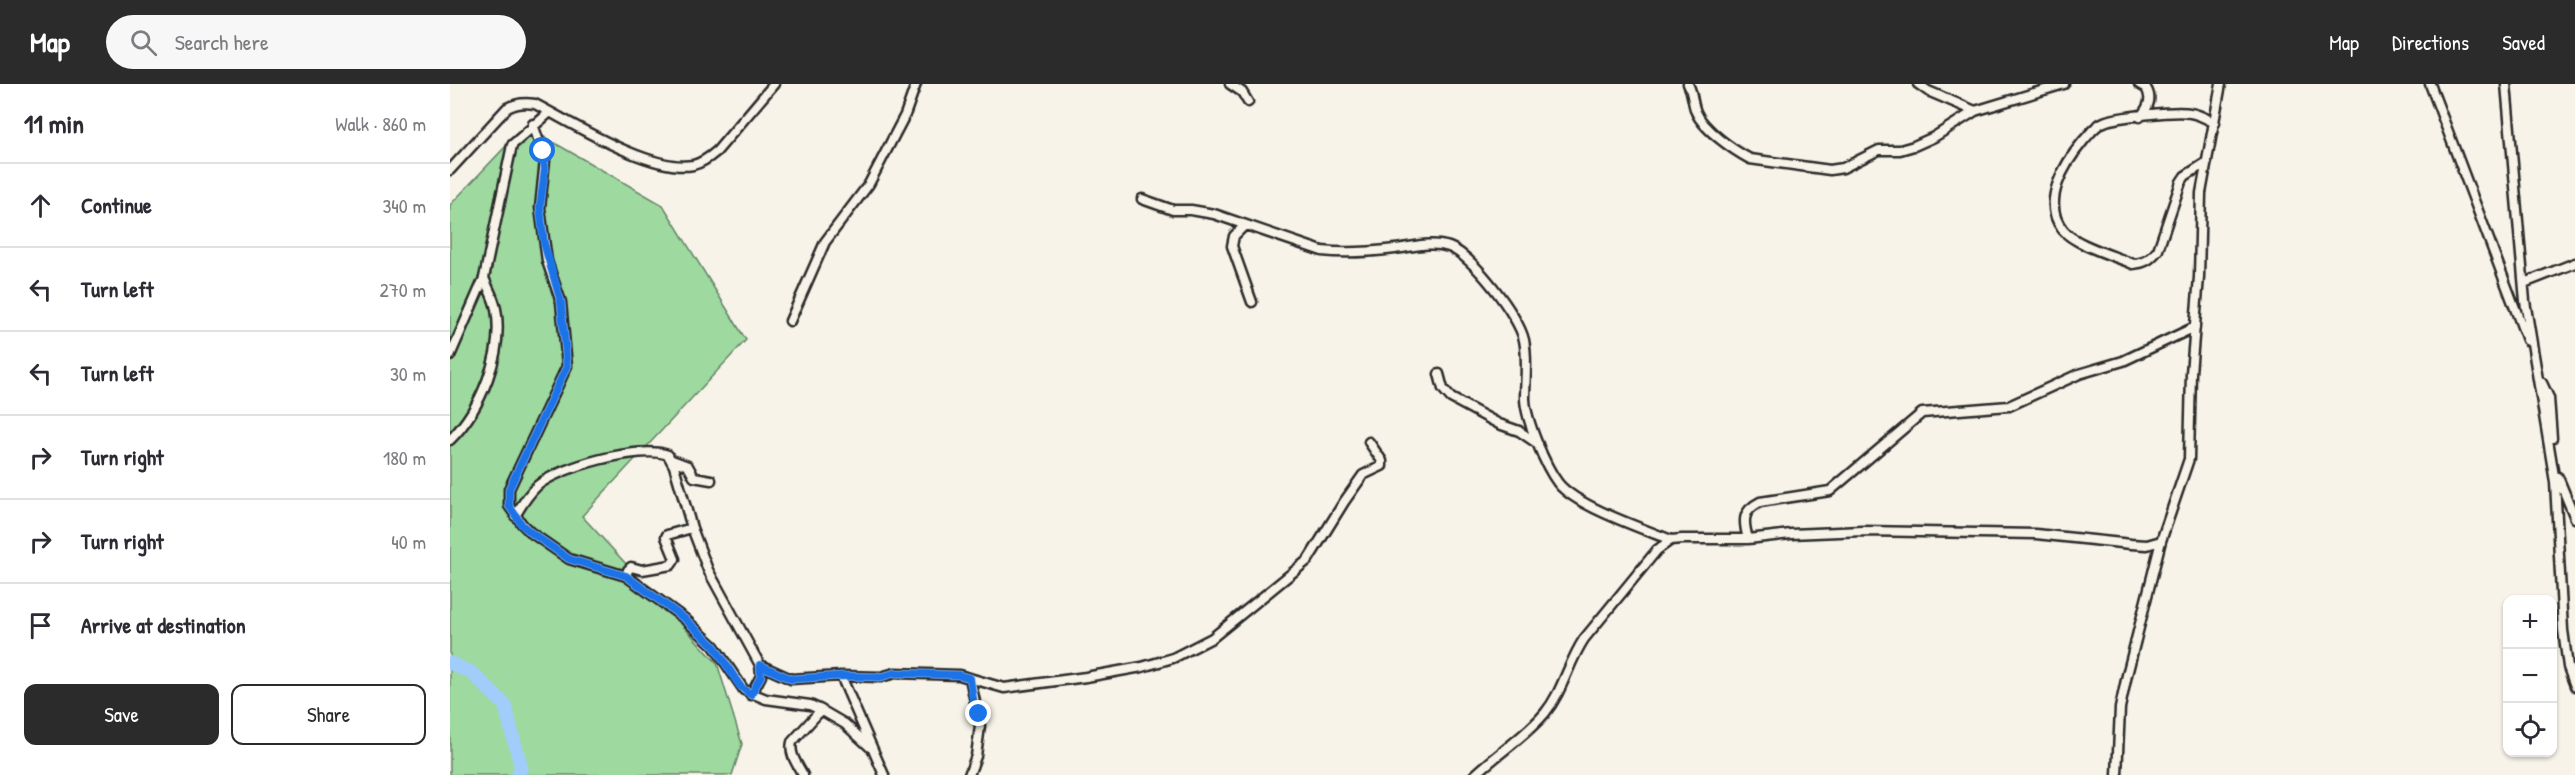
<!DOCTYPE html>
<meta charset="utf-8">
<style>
body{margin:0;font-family:"Patrick Hand",sans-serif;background:#f7f7f7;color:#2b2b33}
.controls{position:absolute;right:18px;bottom:18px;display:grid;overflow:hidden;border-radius:12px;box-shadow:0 2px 4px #0004}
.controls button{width:54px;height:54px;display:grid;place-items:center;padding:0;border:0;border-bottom:2px solid #e1e1e2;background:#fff;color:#2b2b33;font:30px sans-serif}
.stop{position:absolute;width:18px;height:18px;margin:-14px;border:4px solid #1a73e8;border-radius:50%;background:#fff}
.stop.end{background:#1a73e8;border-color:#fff;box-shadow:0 2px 6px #0008}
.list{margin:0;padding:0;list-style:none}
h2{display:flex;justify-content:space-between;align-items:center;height:78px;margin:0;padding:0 24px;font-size:26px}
h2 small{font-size:20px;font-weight:400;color:#7c7c81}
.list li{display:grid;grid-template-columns:39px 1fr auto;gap:18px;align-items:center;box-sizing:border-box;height:84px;padding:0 24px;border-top:2px solid #e1e1e2}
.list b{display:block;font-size:22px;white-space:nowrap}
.list em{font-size:20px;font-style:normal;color:#7c7c81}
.actions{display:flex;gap:12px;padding:18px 24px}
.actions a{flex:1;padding:14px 0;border:2px solid #2b2b2b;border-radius:12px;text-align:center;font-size:21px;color:#2b2b2b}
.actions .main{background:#2b2b2b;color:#fff}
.icon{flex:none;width:33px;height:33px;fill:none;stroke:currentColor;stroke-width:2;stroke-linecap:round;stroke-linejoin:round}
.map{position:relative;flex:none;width:2125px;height:691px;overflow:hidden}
header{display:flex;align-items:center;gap:36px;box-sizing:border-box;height:84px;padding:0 30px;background:#2b2b2b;color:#fff}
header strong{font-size:28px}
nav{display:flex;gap:33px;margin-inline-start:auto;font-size:21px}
.search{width:420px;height:54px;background:#f7f7f7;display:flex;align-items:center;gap:15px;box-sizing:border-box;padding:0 21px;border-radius:33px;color:#7c7c81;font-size:22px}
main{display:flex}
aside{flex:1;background:#fff}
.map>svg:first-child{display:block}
.green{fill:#9ed9a0;stroke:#648266;stroke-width:1.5}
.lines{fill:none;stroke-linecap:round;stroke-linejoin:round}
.river{stroke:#a0cdfa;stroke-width:14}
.street-casing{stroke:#2b2b2b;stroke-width:13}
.street{stroke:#f7f3e8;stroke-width:8}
.route{stroke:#1a73e8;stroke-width:8}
</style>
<header>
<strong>Map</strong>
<div class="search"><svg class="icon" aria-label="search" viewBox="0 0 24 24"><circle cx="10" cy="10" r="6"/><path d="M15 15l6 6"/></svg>Search here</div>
<nav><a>Map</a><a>Directions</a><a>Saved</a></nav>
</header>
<main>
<aside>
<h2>11 min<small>Walk · 860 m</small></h2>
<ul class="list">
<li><svg class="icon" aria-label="ahead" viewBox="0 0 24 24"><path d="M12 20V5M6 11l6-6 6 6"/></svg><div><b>Continue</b></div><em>340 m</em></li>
<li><svg class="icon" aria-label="left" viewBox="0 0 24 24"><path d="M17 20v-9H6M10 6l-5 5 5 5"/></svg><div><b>Turn left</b></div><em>270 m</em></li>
<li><svg class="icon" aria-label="left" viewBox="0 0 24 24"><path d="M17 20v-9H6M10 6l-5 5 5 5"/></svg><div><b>Turn left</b></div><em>30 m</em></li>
<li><svg class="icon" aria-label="right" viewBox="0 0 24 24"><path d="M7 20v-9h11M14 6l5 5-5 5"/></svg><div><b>Turn right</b></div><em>180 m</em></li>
<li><svg class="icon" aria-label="right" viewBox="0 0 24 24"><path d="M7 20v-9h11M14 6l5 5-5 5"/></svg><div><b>Turn right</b></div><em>40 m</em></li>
<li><svg class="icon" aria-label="arrive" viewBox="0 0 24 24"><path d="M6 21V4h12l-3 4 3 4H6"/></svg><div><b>Arrive at destination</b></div></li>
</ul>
<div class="actions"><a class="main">Save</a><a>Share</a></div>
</aside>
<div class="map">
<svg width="2125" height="691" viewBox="0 0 2125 691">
<rect width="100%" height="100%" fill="#f7f3e8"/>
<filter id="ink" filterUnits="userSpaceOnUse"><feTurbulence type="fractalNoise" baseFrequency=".0167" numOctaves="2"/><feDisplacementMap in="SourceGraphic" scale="12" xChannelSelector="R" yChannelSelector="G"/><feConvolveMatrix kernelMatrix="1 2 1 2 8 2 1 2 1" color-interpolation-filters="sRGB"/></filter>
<g filter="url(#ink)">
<path class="green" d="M75 42 213 121 296 256 132 432 267 579 292 660 282 691H0V121Z"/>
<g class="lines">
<path class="river" d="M0 579 22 589 55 621 71 683 68 691"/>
<g class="street-casing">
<path id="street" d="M780 0 792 8 798 18
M1238 0C1243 9 1242 18 1246 28 1253 45 1283 66 1300 75L1380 86 1393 84 1429 66H1450L1464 62 1484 53 1525 27 1614 0
M1468 0 1478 7 1525 27
M1689 0 1696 4C1703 15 1698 24 1690 33
M1980 0 2077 256
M2056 0 2075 217 2105 398 2113 546 2118 583 2125 602
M83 40 95 76 90 124 97 177 111 218 117 282 59 405V422L72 440 80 448 119 475 176 492 235 535 264 562 294 606 316 615 360 621 371 626 395 640 420 663
M1757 78 1735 92 1731 98 1708 166C1700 176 1695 179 1683 180 1665 172 1625 161 1613 146 1590 118 1615 79 1634 56 1640 50 1645 41 1654 38 1665 33 1727 26 1740 29 1749 30 1757 35 1765 39
M0 86 57 24C66 19 74 18 85 20 122 39 201 89 243 81 252 79 260 73 267 67L324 0
M692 115 723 126H741L764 130 872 167C897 170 920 168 945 165 962 163 982 157 999 163 1022 171 1069 232 1074 256 1078 275 1075 296 1075 315 1076 336 1095 382 1108 399 1126 422 1193 445 1221 456
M795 141 784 152 782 162 802 218
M2074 199 2125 179
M340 237 375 158 419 100 455 31 466 0
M0 272 34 194 62 61 100 28
M989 290 993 305 1001 314 1049 340 1069 347 1088 360
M2092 299 2099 314 2102 354
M0 356C31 325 54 269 46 225 44 214 38 204 34 194
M222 376 238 382 244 393 261 396
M2108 393 2125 434
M65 432C71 422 78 410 87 402 108 383 192 360 218 371L224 382 242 444 258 486 310 581 311 592 301 611
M1298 455C1293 437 1292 427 1310 418L1380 407 1472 329 1559 322 1629 290 1673 277 1745 243
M176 492 178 486 181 483 192 486 221 481 225 475 216 453 217 451 242 444
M310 581 341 595 391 592 431 593 445 589 509 591 554 604 636 593 692 583 723 574 762 554 858 476 894 418 913 391 932 382V377L919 358
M391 592 434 691
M353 691C347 680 339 670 342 658L371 626
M519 691 526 672 530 642 520 594
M1025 691C1047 670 1075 653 1095 629 1113 607 1118 579 1134 555L1207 466 1221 456 1232 455H1298L1341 450 1413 447 1586 450 1681 460 1697 461 1711 457
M1667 691 1670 624 1677 591 1711 457 1739 375 1741 289 1749 193 1751 109 1771 0"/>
</g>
<use href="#street" class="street"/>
</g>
</g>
<g class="lines" filter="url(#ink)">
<path class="route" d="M93 67 95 85 90 123 94 159 111 218 117 282 59 405V422L72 441 80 448 119 475 176 492 235 535 264 562 290 602 301 611 311 592 310 581 341 595 391 592 431 593 445 589 509 591 520 594 524 622 529 630"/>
</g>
</svg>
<div class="controls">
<button>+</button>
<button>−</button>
<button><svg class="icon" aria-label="locate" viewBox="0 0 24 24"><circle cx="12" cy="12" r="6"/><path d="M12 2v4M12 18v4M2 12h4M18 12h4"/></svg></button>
</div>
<div class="stop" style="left:93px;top:67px"></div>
<div class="stop end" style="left:529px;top:630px"></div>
</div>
</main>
